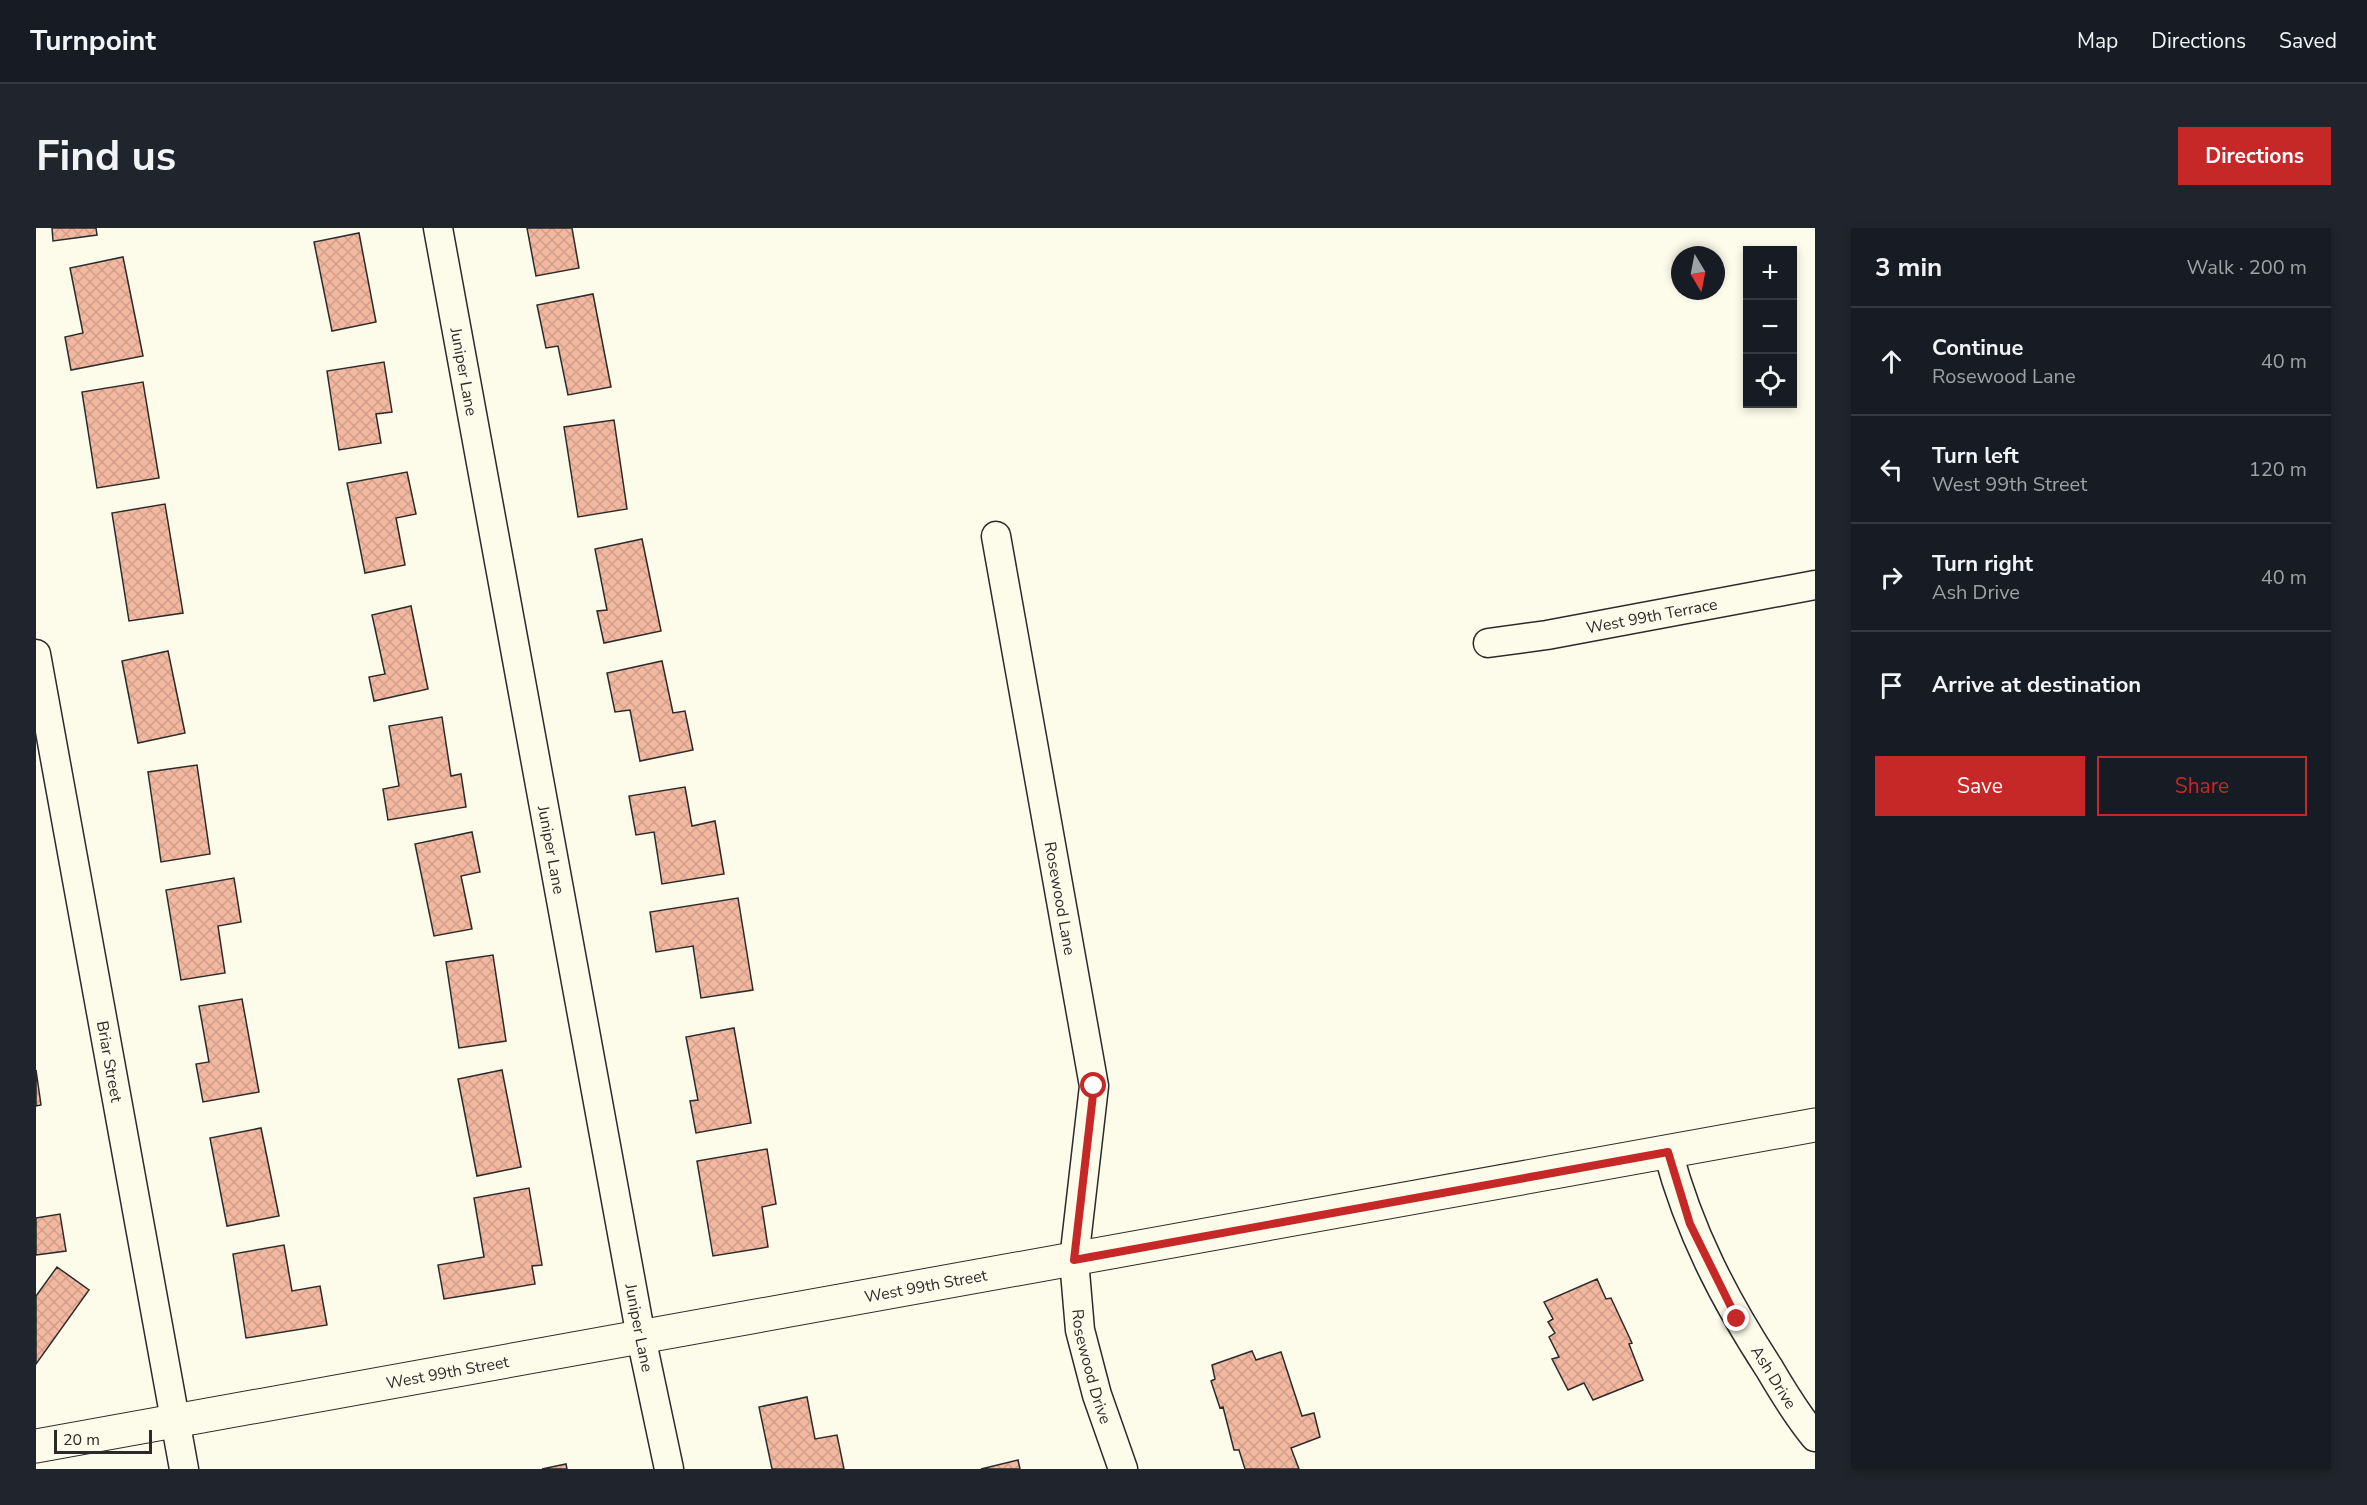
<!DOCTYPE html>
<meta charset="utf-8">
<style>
body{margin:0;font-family:"Nunito Sans",sans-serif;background:#20242c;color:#f1f3f6}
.controls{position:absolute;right:18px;top:18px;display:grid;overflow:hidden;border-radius:0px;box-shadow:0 3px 9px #0003}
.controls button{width:54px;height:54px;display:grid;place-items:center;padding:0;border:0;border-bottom:2px solid #363941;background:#171b24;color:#f1f3f6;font:30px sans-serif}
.compass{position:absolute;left:1635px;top:18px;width:54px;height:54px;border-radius:50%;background:#171b24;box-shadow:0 3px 9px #0003;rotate:170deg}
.scale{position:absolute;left:18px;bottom:15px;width:98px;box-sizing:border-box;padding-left:6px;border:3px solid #2b2b2b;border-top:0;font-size:16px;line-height:21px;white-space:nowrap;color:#2b2b2b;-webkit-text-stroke:4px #fdfbea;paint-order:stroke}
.stop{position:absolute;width:18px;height:18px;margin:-14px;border:4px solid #c62828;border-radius:50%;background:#fff}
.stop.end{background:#c62828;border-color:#fff;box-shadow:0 2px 6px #0008}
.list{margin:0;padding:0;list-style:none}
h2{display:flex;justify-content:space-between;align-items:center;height:78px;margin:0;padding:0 24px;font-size:26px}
h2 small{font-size:20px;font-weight:400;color:#9ea1a6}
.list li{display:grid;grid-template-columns:39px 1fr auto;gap:18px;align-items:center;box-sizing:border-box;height:108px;padding:0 24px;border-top:2px solid #363941}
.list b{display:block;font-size:22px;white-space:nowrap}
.list p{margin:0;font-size:20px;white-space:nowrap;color:#9ea1a6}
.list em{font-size:20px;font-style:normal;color:#9ea1a6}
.actions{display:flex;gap:12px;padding:18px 24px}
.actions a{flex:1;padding:14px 0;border:2px solid #c62828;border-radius:0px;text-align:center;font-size:21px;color:#c62828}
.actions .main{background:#c62828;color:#fff}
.icon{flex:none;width:33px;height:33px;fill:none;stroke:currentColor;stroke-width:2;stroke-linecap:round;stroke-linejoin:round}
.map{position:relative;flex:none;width:1779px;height:1241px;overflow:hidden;border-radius:0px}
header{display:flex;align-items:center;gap:36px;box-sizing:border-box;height:84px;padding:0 30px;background:#171b24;border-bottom:2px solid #363941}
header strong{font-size:28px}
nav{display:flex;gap:33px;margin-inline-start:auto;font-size:21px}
.intro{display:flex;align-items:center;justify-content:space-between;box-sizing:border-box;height:144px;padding:0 36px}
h1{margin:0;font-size:42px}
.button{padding:15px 27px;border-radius:0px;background:#c62828;color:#fff;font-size:21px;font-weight:700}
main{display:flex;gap:36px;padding:0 36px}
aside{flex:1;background:#171b24;border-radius:0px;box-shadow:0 3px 9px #0003}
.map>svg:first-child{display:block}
.building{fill:url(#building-cross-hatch);stroke:#2b2b2b;stroke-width:1.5}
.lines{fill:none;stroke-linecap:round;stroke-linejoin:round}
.street-casing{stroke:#2b2b2b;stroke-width:31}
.secondary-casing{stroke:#2b2b2b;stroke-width:35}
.street{stroke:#fdfbea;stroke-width:28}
.secondary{stroke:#fdfbea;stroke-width:33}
.route{stroke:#c62828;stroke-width:8}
.labels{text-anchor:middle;stroke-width:4.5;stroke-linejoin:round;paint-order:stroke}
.street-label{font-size:16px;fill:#2b2b2b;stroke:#fdfbea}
</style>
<header>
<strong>Turnpoint</strong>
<nav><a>Map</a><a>Directions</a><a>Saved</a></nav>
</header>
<div class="intro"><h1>Find us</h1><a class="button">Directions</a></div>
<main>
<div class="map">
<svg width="1779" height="1241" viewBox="0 0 1779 1241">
<defs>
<pattern id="building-cross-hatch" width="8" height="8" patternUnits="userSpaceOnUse" patternTransform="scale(1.5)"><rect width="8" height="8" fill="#f2b8a0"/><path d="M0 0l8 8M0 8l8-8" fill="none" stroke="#d09e8a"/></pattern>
</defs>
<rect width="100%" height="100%" fill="#fdfbea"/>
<path class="building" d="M16 0H60L61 7 17 13Z
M491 0H536L543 40 500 48Z
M323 5 340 94 296 103 278 14Z
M87 29 107 128 35 142 29 109 47 105 34 40Z
M557 66 575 159 532 167 522 118 510 120 501 77Z
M348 134 356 184 340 186 345 215 303 222 291 143Z
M107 154 123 250 61 260 46 164Z
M578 192 591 281 542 289 528 199Z
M371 244 380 286 360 290 369 337 329 345 311 255Z
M129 276 147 385 93 393 76 285Z
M606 311 625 403 568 415 561 383 571 382 559 321Z
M375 378 392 461 338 473 333 449 349 446 336 387Z
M132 423 149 505 102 515 86 433Z
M626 433 637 485 649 483 657 522 604 533 594 482 579 484 571 445Z
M406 489 415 548 425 546 430 579 352 592 347 561 363 558 353 498Z
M161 537 174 626 125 634 112 544Z
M649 559 656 598 679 593 688 646 626 656 618 604 600 607 593 568Z
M436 604 444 644 425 648 436 701 398 708 379 616Z
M198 650 205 694 182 698 189 745 145 752 130 662Z
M702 670 717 762 665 770 657 718 620 724 614 684Z
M457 727 470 813 423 820 410 734Z
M206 771 223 864 167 874 160 836 173 834 163 778Z
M698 800 715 895 660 905 654 873 662 872 650 809Z
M0 842 5 877 0 878Z
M466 842 485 939 441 948 422 851Z
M225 900 243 988 191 998 174 910Z
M731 921 740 976 726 979 732 1019 677 1028 661 933Z
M493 960 506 1037 496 1038 499 1056 408 1071 402 1037 448 1029 438 970Z
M24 986 30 1023 0 1027V990Z
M248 1017 256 1063 284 1058 291 1097 210 1110 197 1026Z
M21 1039 53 1062 0 1136V1068Z
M1561 1051 1570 1071 1575 1070 1596 1115 1593 1116 1607 1152 1557 1172 1548 1155 1532 1162 1516 1131 1523 1129 1513 1109 1519 1105 1512 1094 1517 1091 1508 1074Z
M1216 1123 1220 1132 1245 1124 1266 1188 1278 1185 1284 1209 1255 1220 1263 1241H1209L1203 1222H1198L1187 1179 1184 1180 1175 1153 1179 1151 1176 1137Z
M771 1169 779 1211 801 1207 808 1241H736L723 1179Z
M982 1232 984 1241H945Z
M530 1236 531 1241H506Z"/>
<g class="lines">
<g class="street-casing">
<g id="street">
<path id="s1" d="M402 0 605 1109 633 1241"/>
<path id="s2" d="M960 308 1058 858 1038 1032 1044 1102 1061 1167 1087 1241"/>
<path id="s3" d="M1452 415 1511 407 1779 357"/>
<path id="s4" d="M0 426 148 1241"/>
<path id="s5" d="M1632 924C1653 1003 1688 1071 1733 1140 1747 1164 1762 1188 1779 1209"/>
</g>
</g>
<g class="secondary-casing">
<g id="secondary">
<path id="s6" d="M0 1218 1779 897"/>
</g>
</g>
<use href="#street" class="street"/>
<use href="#secondary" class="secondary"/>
</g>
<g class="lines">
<path class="route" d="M1058 858 1038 1032 1632 924 1654 996 1701 1091"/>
</g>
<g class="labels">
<g class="street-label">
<text dy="6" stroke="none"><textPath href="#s1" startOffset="146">Juniper Lane</textPath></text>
<text dy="6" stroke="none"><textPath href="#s3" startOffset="166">West 99th Terrace</textPath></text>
<text dy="6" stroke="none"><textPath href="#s1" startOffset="632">Juniper Lane</textPath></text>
<text dy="6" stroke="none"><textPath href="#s2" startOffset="368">Rosewood Lane</textPath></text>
<text dy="6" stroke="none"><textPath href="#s4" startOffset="414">Briar Street</textPath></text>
<text dy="6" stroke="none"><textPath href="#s6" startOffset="904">West 99th Street</textPath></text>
<text dy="6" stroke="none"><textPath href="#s1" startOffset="1118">Juniper Lane</textPath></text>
<text dy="6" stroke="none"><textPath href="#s2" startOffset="842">Rosewood Drive</textPath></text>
<text dy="6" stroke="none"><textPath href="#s6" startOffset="418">West 99th Street</textPath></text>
<text dy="6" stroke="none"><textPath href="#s5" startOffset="250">Ash Drive</textPath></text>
</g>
</g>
</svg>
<div class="controls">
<button>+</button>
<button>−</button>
<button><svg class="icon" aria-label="locate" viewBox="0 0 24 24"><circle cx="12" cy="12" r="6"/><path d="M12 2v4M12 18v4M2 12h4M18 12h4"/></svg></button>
</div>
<svg class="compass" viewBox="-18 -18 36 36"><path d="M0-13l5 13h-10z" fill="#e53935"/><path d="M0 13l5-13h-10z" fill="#9ea1a6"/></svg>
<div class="scale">20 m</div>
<div class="stop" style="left:1058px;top:858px"></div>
<div class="stop end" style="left:1701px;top:1091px"></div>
</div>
<aside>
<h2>3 min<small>Walk · 200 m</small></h2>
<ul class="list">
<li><svg class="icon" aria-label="ahead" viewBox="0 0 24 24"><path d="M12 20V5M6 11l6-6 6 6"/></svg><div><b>Continue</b><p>Rosewood Lane</p></div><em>40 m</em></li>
<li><svg class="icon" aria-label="left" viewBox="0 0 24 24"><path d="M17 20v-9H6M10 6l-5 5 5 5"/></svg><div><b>Turn left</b><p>West 99th Street</p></div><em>120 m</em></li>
<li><svg class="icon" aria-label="right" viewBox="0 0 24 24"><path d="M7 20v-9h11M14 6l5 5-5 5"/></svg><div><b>Turn right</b><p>Ash Drive</p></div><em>40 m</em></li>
<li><svg class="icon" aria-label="arrive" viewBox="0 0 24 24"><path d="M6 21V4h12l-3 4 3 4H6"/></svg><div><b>Arrive at destination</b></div></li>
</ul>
<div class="actions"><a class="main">Save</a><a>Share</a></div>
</aside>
</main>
